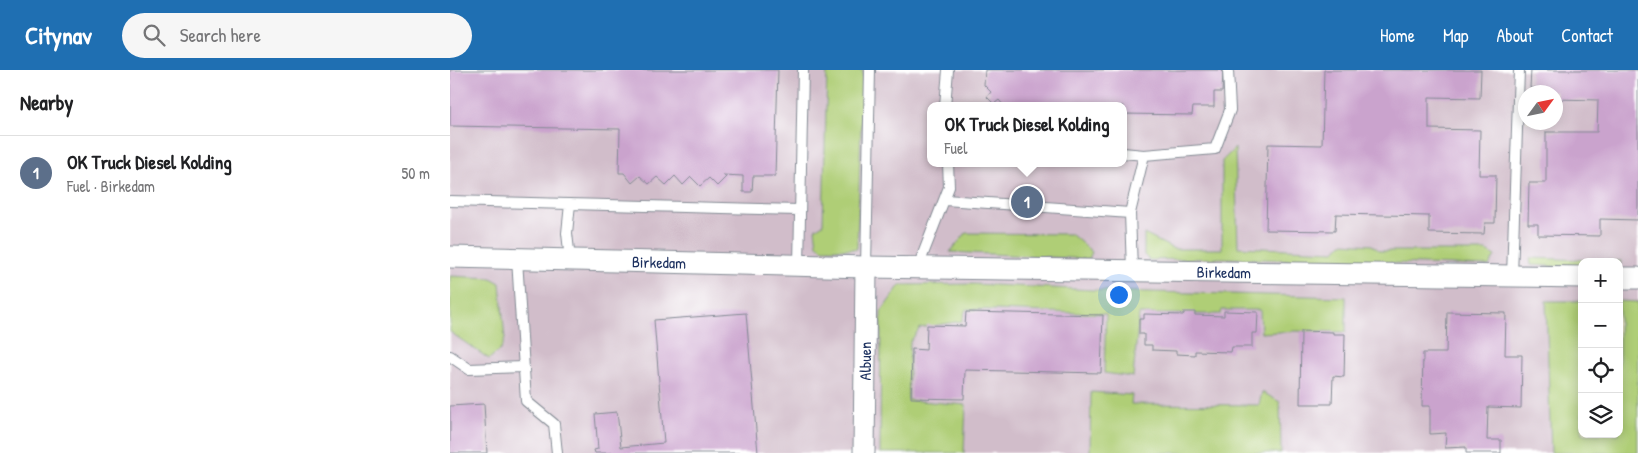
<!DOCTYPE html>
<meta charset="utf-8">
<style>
body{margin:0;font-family:"Patrick Hand",sans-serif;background:#f6f6f6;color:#202124}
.controls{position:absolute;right:15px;bottom:15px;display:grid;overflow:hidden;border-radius:10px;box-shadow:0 2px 12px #0003}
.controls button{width:45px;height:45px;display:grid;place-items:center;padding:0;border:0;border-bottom:1px solid #e0e0e0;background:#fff;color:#202124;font:25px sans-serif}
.compass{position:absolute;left:1068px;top:15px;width:45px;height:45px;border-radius:50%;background:#fff;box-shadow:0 2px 12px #0003;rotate:57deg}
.you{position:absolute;left:668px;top:224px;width:18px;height:18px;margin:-12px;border:4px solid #fff;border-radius:50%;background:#1a73e8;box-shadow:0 0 0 8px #1a73e833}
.badge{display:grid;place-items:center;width:32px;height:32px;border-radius:50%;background:#1f6fb2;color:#fff;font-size:16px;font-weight:700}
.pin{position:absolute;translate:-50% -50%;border:2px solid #fff;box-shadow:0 1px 5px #0006}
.popup{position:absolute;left:477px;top:32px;width:200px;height:65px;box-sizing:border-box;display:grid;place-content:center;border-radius:10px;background:#fff;filter:drop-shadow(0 1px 4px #0005);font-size:16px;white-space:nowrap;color:#757577}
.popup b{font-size:19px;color:#202124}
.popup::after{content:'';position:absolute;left:50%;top:100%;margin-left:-10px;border:10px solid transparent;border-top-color:#fff}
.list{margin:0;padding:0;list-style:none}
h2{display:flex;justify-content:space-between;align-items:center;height:65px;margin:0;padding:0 20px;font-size:21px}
h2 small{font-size:16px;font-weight:400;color:#757577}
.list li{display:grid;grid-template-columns:32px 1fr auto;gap:15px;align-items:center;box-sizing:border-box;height:75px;padding:0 20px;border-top:1px solid #e0e0e0}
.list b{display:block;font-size:19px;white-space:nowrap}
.list p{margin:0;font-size:16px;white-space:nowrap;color:#757577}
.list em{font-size:16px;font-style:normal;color:#757577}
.icon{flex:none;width:28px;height:28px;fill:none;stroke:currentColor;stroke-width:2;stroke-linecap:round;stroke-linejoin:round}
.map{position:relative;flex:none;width:1188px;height:383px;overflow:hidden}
header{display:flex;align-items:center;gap:30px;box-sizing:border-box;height:70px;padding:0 25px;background:#1f6fb2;color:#fff}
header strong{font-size:24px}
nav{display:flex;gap:28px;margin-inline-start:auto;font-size:18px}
.search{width:350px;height:45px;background:#f6f6f6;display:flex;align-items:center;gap:12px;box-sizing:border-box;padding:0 18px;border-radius:28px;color:#757577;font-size:19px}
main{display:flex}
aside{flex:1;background:#fff}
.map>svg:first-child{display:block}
.industrial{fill:#d1bdca;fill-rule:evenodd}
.green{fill:#afce76;stroke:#657e6a}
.building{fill:#caa3cd}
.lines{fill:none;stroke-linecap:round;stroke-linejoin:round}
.lane-casing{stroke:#848b94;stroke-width:12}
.street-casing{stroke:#848b94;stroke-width:23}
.lane{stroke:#fff;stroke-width:10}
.street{stroke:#fff;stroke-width:21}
.labels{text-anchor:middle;stroke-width:4;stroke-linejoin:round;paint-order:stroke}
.street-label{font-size:16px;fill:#1b2f5e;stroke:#fff}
</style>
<header>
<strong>Citynav</strong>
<div class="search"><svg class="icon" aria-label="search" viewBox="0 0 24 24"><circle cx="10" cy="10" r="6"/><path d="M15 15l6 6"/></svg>Search here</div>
<nav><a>Home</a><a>Map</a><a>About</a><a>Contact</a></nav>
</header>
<main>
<aside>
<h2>Nearby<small></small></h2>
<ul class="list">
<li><span class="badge" style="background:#5c6f8a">1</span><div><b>OK Truck Diesel Kolding</b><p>Fuel · Birkedam</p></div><em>50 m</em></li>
</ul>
</aside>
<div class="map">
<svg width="1188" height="383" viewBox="0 0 1188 383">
<rect width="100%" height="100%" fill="#fff"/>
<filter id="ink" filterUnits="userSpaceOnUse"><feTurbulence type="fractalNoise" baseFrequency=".02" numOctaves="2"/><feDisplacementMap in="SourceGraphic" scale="10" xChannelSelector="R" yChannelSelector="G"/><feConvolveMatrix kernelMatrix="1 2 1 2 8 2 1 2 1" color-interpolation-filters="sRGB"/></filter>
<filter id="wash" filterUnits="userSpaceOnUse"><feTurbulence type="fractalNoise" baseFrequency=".0096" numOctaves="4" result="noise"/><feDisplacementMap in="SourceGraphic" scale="20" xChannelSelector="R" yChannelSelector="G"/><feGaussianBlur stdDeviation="1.12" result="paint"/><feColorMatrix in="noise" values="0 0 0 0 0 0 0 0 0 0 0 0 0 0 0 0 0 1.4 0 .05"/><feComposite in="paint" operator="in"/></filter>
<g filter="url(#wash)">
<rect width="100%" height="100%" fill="#ece7cb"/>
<path class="industrial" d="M0 0H1188V383H0ZM1076 22H1106V52H1076ZM481 36H673V93H481ZM1132 192H1169V364H1132Z"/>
<path class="green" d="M377 0H413L407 179H373L367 175 365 159 373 154Z
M785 78 788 177 885 181 892 173 922 175 930 181H1036L1045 186 1039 196 772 188 699 190 694 185V164L724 179H772V91Z
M516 163 621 164 642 182 639 189 500 182Z
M1080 188 1171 191 1170 199 1169 192H1132V198L1081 195Z
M0 206 41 208 50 213 55 269 51 279 39 289 0 262Z
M524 214 663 221 896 227V262L845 261 811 263 810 240H772L771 244H689L683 307 654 303 656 244 516 239 512 251 470 258 460 272 458 330 516 335 514 383H430L431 242 450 215Z
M1096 231H1132V364H1169V231L1188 232V383H1101Z
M641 322 682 325 681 334 809 335 812 322 830 332 831 383H640Z"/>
<g id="blocks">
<path class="building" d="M0 0H328L325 106H303L302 122H293V106L273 105 276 107 267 116 259 108 250 116 241 107 233 115 225 106 216 115 207 107 199 114 190 106 182 113 174 103H169L170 59 0 56Z
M535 0H773L772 22H764V37H743L742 45 673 44V36H554L549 30 544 34 537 27 541 22 534 15Z
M874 0H1031L1030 28 979 27V59L1030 60 1029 105H1046L1045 153H1035L1034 164 979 163V146L886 144 885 161 816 160 818 74 872 75Z
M1081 0H1188V150L1150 149V166L1088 165V154H1078L1079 113H1096V62H1147L1148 30 1106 29V22H1091V18H1080Z
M774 241 808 242 807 263H802V277H782L781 282 745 281V285L726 284V281L702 280V275H694V264H689V249H694V244L734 245V242H745V245L774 246Z
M516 242 653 245 651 303 515 300 514 329 461 328 462 279 476 280 477 255 515 256Z
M997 242 1056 243 1055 285H1072L1071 338 1038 337 1037 370H1051V383H1016V377L995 378 996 363 980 364V336H972L973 283H996Z
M296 243 308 383H145L144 380 148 379 145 344 167 342 171 377 214 373 204 250Z
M851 261 883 262V264H895L894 307 883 306 882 334H850Z
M34 334 37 383H0V336Z"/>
</g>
</g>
<g filter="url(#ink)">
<use href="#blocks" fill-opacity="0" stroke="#848b94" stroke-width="1"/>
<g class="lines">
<g class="lane-casing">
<path id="lane" d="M495 36 498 0
M673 83 694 85
M495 130 680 143
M0 131 349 140
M67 189 76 331 104 354 107 383
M120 190 117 163 120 134
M349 195 353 0
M416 197 420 0
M468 197 499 117 498 93
M682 200 680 143 694 85 765 79 780 40 778 0
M1062 206 1069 0
M0 286 19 299 73 297"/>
</g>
<g class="street-casing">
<g id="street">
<path id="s1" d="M0 187 416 197 1132 207"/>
<path d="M1169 208H1188"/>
<path id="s2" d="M414 383 416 197"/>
</g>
</g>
<use href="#lane" class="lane"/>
<use href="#street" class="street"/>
</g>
</g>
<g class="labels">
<g class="street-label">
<text dy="6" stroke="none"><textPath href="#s1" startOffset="209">Birkedam</textPath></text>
<text dy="6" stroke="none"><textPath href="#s1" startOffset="774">Birkedam</textPath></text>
<text dy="6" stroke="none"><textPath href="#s2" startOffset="92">Albuen</textPath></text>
</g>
</g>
</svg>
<div class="controls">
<button>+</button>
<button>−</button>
<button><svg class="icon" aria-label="locate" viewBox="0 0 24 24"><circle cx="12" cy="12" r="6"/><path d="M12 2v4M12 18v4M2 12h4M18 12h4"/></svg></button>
<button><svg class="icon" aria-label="layers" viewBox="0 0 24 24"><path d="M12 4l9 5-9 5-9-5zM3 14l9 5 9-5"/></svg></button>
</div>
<svg class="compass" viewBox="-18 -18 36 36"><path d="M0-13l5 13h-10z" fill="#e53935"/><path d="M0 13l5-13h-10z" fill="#757577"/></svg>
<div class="you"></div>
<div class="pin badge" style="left:577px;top:132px;background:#5c6f8a">1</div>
<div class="popup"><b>OK Truck Diesel Kolding</b>Fuel</div>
</div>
</main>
